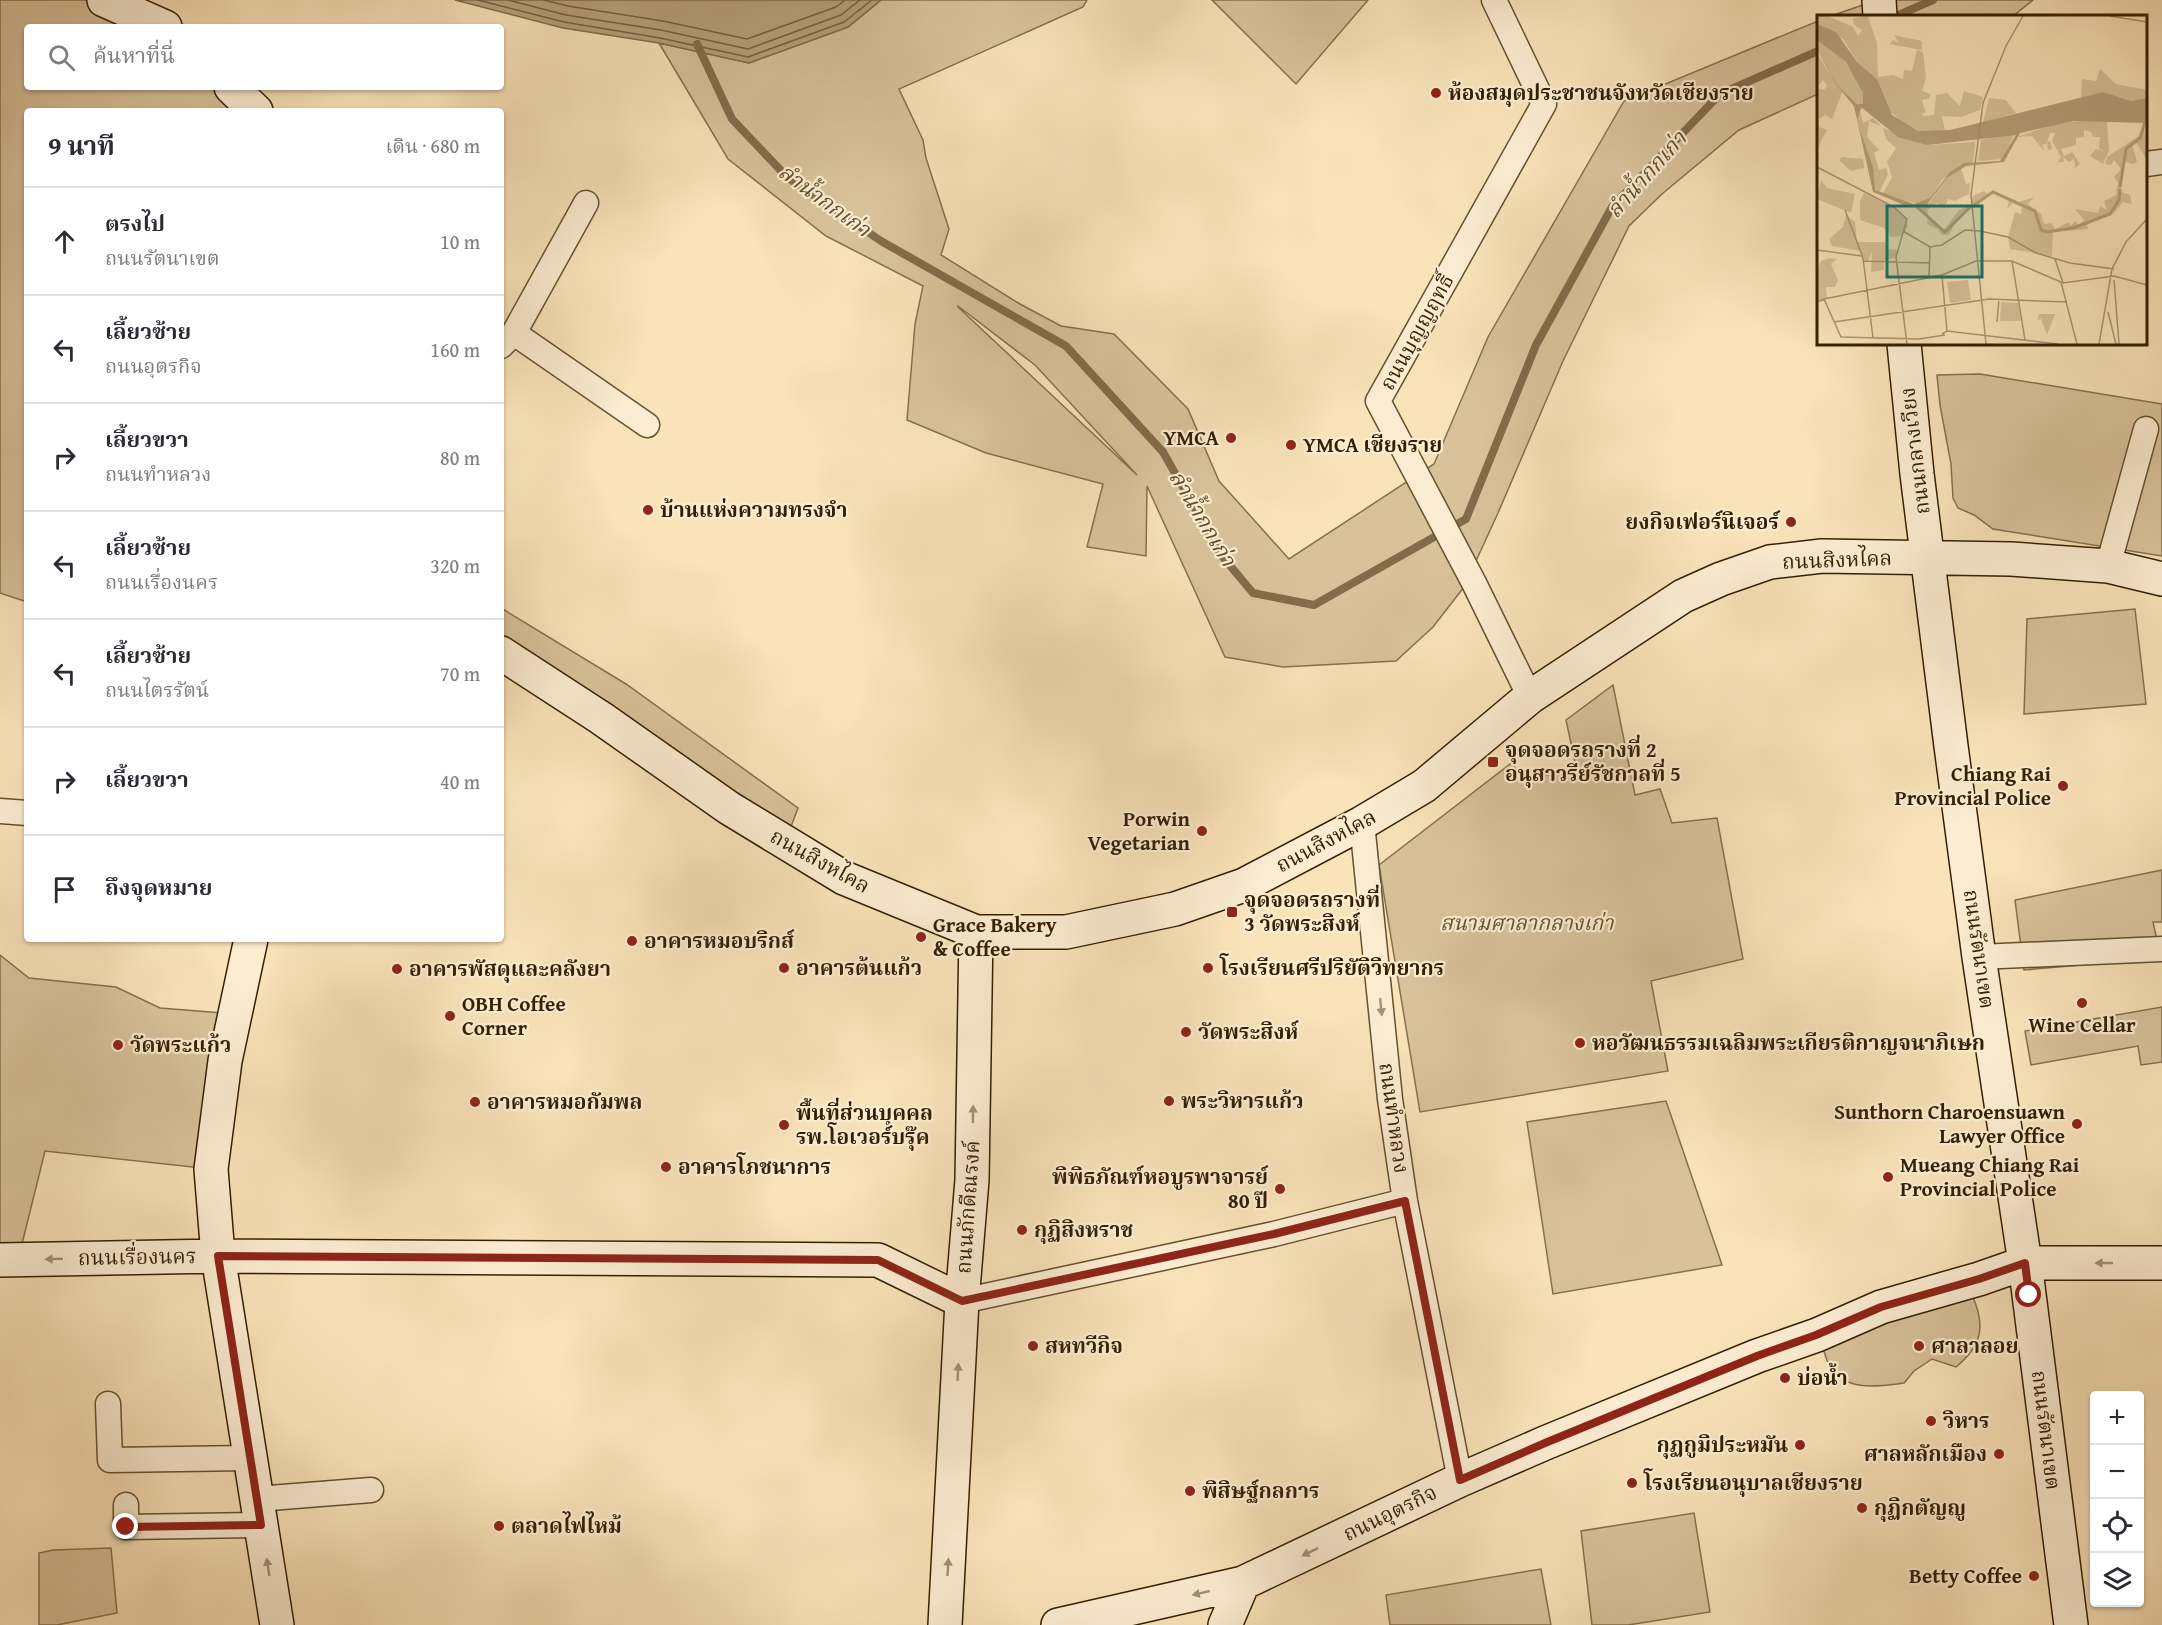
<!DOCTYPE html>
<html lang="th">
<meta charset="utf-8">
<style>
body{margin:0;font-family:"Gentium Book Plus","Noto Serif Thai",serif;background:#f7f7f7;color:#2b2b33}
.controls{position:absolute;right:18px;bottom:18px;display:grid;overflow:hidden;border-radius:6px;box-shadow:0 2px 4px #0004}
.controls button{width:54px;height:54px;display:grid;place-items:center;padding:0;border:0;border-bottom:2px solid #e1e1e2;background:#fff;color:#2b2b33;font:30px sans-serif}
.stop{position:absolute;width:18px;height:18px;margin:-14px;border:4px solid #8f2418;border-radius:50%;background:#fff}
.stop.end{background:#8f2418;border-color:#fff;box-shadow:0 2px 6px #0008}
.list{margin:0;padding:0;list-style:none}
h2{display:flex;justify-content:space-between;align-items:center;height:78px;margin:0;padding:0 24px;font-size:26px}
h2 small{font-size:20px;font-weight:400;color:#7c7c81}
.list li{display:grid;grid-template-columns:39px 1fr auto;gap:18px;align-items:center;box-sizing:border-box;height:108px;padding:0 24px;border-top:2px solid #e1e1e2}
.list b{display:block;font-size:22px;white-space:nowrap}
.list p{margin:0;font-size:20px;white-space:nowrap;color:#7c7c81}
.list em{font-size:20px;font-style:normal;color:#7c7c81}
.icon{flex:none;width:33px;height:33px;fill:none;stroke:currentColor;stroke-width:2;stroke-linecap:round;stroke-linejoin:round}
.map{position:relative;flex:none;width:2162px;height:1625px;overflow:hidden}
.search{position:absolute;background:#fff;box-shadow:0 2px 4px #0004;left:24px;top:24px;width:480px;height:66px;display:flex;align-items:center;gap:15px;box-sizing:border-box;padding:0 21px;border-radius:6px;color:#7c7c81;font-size:22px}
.panel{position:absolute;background:#fff;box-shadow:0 2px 4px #0004;left:24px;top:108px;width:480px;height:834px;border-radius:6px}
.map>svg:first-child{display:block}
.green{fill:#d9c29a;stroke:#87704d;stroke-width:1.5;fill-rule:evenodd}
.water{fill:#b7a07a;stroke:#836c49;stroke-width:1.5}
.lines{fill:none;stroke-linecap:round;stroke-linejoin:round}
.shore{stroke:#76603d;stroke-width:1.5}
.stream{stroke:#836c49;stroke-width:8}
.street-casing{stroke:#66502e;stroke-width:27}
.secondary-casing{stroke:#351f00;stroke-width:36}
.street{stroke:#fcedd2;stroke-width:24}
.secondary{stroke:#fcedd2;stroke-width:33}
.oneway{fill:#a29074}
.route{stroke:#8f2418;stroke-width:8}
.poi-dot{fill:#8f2418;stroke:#fcedd2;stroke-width:2}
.labels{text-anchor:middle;stroke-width:4.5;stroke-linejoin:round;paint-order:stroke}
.poi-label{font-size:21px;font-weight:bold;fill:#351f00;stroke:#fcedd2;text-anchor:start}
.street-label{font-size:21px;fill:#351f00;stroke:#fcedd2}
.park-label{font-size:21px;font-style:italic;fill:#66502e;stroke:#fcedd2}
.water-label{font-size:22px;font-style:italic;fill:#624c2b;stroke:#fcedd2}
.inset-river{fill:none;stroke:#b7a07a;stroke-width:3}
.inset-road{fill:none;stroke:#ab956f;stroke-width:1.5}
.view{fill:#0f766e;fill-opacity:0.15;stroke:#0f766e;stroke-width:3}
.inset-edge{fill:none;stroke:#351f00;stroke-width:3}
</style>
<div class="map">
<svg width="2162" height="1625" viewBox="0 0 2162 1625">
<rect width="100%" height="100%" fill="#fae3b9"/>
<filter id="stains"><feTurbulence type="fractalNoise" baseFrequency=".00333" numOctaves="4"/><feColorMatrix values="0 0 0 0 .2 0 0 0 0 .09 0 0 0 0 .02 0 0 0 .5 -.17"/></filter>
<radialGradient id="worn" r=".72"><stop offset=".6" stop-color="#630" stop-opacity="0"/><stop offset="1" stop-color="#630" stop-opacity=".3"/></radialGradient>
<path class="green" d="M0 0H96L165 27H27V87H229L255 111H27V602L0 593Z
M881 0H1087L1083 7 899 89 923 140 926 158 949 229 941 255 1020 304 1061 326 1114 334 1188 409 1219 481 1289 559 1434 464 1488 337 1624 101 1818 21V94L1739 130 1662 194 1629 226 1563 361 1498 513 1464 587 1433 627 1396 661 1283 667 1225 657 1147 486 1146 556 1087 547 1103 484 986 453 907 420 915 324 923 286 826 236 728 159 659 43 749 63 848 27ZM958 306 1035 365 1137 475 958 307Z
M1212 0H1368L1296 84Z
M1877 0H2033L2013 16H1831Z
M1980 374 2162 404V556L1993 529 1974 515 1958 508 1953 498 1951 464 1940 405 1937 375Z
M501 608 626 684 798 808 789 832 501 651Z
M2135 609 2146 704 2024 714 2027 619Z
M1613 685 1635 795 1660 789 1672 823 1717 818 1743 959 1651 981 1668 1071 1420 1112 1379 865 1514 761 1516 777 1566 774 1575 762 1566 720Z
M2162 870V922H2153L2161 958 2024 970 2015 900Z
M0 955 29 978 116 987 160 1008 235 1014 211 1169 45 1151 18 1260H0Z
M2162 1007V1062L2141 1065 2138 1046 2031 1065 2025 1031Z
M1666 1101 1722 1265 1553 1294 1527 1122Z
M1971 1293C1986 1324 1983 1345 1956 1367L1932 1359 1914 1371 1904 1383C1880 1386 1848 1392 1831 1369 1827 1363 1825 1353 1822 1346Z
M1694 1513 1710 1612 1628 1625H1592L1581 1531Z
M111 1548 117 1613 57 1625H39V1553L53 1550Z
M1541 1569 1551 1625H1390L1386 1595Z"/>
<path class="water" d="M455 0H881L848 27 749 63 659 43 563 28Z"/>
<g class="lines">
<path class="shore" d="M478 0 564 22 660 38 748 57 844 22 872 0
M508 0 566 15 661 30 748 49 841 15 860 0
M544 0 568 6 663 21 747 39 836 7 845 0"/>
<path class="stream" d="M1896 16 1933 0
M697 44 732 119 788 178 881 241 1066 346 1163 452 1222 556 1253 593 1314 605 1466 519 1536 345 1612 207 1720 94 1818 51"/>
<g class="street-casing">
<path id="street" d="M1494 0 1544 104 1378 401 1474 583 1530 697
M2146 164 2162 162
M514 333 647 425
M501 346 514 333 586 203
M2108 566 2146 429
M0 811 27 813
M1362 823 1390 1099 1405 1201 1460 1480
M1979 957 2162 949
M962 1301 1274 1234 1405 1201
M108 1404 110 1460 250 1458
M257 1499 371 1490
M126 1505V1527L261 1525"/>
</g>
<g class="secondary-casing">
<path id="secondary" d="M104 0 165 27
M1879 0 1880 16
M231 87 256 111
M1904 344 1917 474 1951 746 1979 957 2025 1263 2071 1625
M501 653 601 718 729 808 844 878 976 932H1066L1175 909 1244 885 1362 823 1424 786 1530 697 1683 596 1721 579 1770 562 1822 556 2011 559 2108 566 2162 579
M251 939 225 1061 211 1169 218 1256 277 1625
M0 1260 218 1256 878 1260 962 1301
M945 1625 962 1301 972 1180 976 932
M1058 1625 1243 1583 1460 1480 1545 1443 1757 1356 1817 1335 1881 1307 1979 1279 2025 1263H2162
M1225 1625 1243 1583"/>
</g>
<use href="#street" class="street"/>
<use href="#secondary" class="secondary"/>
</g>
<defs><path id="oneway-solid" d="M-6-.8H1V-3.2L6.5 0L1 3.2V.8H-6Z" transform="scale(1.5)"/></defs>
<g class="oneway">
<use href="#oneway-solid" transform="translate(1381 1007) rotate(84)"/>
<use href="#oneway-solid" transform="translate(973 1114) rotate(-89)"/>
<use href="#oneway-solid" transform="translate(54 1259) rotate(179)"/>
<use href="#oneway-solid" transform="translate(2104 1263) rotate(-180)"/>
<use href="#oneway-solid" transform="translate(958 1372) rotate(-87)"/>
<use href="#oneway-solid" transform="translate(1310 1552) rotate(154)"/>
<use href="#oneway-solid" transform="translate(268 1567) rotate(-99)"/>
<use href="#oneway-solid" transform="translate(948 1567) rotate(-87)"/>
<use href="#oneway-solid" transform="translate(1201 1593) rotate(167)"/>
</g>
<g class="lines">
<path class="route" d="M126 1527 261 1525 218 1256 878 1260 962 1301 1274 1234 1405 1201 1460 1480 1545 1443 1757 1356 1816 1335 1881 1307 1979 1279 2025 1263 2029 1295"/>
</g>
<g class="poi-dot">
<circle cx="1436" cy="93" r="6"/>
<circle cx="1231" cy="438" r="6"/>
<circle cx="1291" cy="445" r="6"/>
<circle cx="648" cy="510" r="6"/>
<circle cx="1791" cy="522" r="6"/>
<rect x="1487" y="756" width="12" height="12" rx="3"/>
<circle cx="2063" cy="786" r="6"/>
<circle cx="1202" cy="831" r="6"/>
<rect x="1226" y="906" width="12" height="12" rx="3"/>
<circle cx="921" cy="937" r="6"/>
<circle cx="632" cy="941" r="6"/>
<circle cx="784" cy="968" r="6"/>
<circle cx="1208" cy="968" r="6"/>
<circle cx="397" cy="969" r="6"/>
<circle cx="2082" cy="1003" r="6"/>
<circle cx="450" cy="1016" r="6"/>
<circle cx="1186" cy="1032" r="6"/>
<circle cx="1580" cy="1043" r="6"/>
<circle cx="118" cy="1045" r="6"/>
<circle cx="1169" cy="1101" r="6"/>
<circle cx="475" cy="1102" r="6"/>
<circle cx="2077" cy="1124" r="6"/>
<circle cx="784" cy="1125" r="6"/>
<circle cx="666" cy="1167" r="6"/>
<circle cx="1888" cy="1177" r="6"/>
<circle cx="1280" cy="1189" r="6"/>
<circle cx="1022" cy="1230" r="6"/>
<circle cx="1033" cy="1346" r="6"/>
<circle cx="1919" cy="1346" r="6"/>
<circle cx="1785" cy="1378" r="6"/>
<circle cx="1931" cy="1421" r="6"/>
<circle cx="1800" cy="1445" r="6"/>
<circle cx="1999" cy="1454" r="6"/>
<circle cx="1632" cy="1483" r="6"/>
<circle cx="1190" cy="1491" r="6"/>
<circle cx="1862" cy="1508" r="6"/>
<circle cx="499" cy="1526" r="6"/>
<circle cx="2034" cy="1576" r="6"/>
</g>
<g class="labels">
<g class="poi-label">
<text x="1448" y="100">ห้องสมุดประชาชนจังหวัดเชียงราย</text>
<text x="1219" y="445" text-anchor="end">YMCA</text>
<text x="1303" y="452">YMCA เชียงราย</text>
<text x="660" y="517">บ้านแห่งความทรงจำ</text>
<text x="1779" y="529" text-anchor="end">ยงกิจเฟอร์นิเจอร์</text>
<text x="1505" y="757">จุดจอดรถรางที่ 2<tspan x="1505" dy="24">อนุสาวรีย์รัชกาลที่ 5</tspan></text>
<text x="2051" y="781" text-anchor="end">Chiang Rai<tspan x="2051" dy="24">Provincial Police</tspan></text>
<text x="1190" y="826" text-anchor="end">Porwin<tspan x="1190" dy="24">Vegetarian</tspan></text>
<text x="1244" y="907">จุดจอดรถรางที่<tspan x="1244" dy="24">3 วัดพระสิงห์</tspan></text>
<text x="933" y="932">Grace Bakery<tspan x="933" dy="24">&amp; Coffee</tspan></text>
<text x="644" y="948">อาคารหมอบริกส์</text>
<text x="796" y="975">อาคารต้นแก้ว</text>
<text x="1220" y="975">โรงเรียนศรีปริยัติวิทยากร</text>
<text x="409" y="976">อาคารพัสดุและคลังยา</text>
<text x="462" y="1011">OBH Coffee<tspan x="462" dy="24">Corner</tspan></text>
<text x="2082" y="1032" text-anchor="middle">Wine Cellar</text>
<text x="1198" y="1039">วัดพระสิงห์</text>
<text x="1592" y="1050">หอวัฒนธรรมเฉลิมพระเกียรติกาญจนาภิเษก</text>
<text x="130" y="1052">วัดพระแก้ว</text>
<text x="1181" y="1108">พระวิหารแก้ว</text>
<text x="487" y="1109">อาคารหมอกัมพล</text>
<text x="2065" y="1119" text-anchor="end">Sunthorn Charoensuawn<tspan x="2065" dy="24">Lawyer Office</tspan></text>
<text x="796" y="1120">พื้นที่ส่วนบุคคล<tspan x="796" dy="24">รพ.โอเวอร์บรุ๊ค</tspan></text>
<text x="1900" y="1172">Mueang Chiang Rai<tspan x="1900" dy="24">Provincial Police</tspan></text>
<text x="678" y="1174">อาคารโภชนาการ</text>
<text x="1268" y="1184" text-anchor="end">พิพิธภัณฑ์หอบูรพาจารย์<tspan x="1268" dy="24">80 ปี</tspan></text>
<text x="1034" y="1237">กุฏิสิงหราช</text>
<text x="1045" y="1353">สหทวีกิจ</text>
<text x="1931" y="1353">ศาลาลอย</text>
<text x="1797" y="1385">บ่อน้ำ</text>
<text x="1943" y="1428">วิหาร</text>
<text x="1788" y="1452" text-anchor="end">กุฏกูมิประหมัน</text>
<text x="1987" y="1461" text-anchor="end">ศาลหลักเมือง</text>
<text x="1644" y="1490">โรงเรียนอนุบาลเชียงราย</text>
<text x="1202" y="1498">พิสิษฐ์กลการ</text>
<text x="1874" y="1515">กุฏิกตัญญู</text>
<text x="511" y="1533">ตลาดไฟไหม้</text>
<text x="2022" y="1583" text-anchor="end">Betty Coffee</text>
</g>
<g class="street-label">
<text transform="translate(1417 332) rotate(-61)" y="7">ถนนบุญญฤทธิ์</text>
<text transform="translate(1915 451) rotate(-97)" y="7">ถนนกลางเวียง</text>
<text transform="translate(1837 560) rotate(-2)" y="7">ถนนสิงหไคล</text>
<text transform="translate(1326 841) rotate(-28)" y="7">ถนนสิงหไคล</text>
<text transform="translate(820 861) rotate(29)" y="7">ถนนสิงหไคล</text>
<text transform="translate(1979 949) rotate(82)" y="7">ถนนรัตนาเขต</text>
<text transform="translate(1394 1118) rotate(82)" y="7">ถนนทำหลวง</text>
<text transform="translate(968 1207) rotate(-86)" y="7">ถนนภักดีณรงค์</text>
<text transform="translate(137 1257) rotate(-1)" y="7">ถนนเรื่องนคร</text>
<text transform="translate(2046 1430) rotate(83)" y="7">ถนนรัตนาเขต</text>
<text transform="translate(1390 1513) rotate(-26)" y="7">ถนนอุตรกิจ</text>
</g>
<g class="park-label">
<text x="1527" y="930">สนามศาลากลางเก่า</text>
</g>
<g class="water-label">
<text transform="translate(1646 174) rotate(-48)" y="8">ลำน้ำกกเก่า</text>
<text transform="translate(825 200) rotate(36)" y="8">ลำน้ำกกเก่า</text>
<text transform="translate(1203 518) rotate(59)" y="8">ลำน้ำกกเก่า</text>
</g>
</g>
<g transform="translate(1817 15)">
<rect width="330" height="330" fill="#fae3b9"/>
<path d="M1 1H11L36 12 41 21 45 15 37 10 36 3 51 1 60 28 61 62 76 60 86 64 87 55 95 56 100 35 106 37 109 63 105 76 114 79 112 84 105 85 109 98H105L106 101 117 100 119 80 130 78 143 91 147 76 166 82 163 95 144 102 125 101 128 116H101L89 110 70 94 60 64 40 47 26 24 0 9ZM77 20 105 26V35L72 29 76 25 82 28ZM0 25 11 30 34 53 46 78V89H40L21 71 0 35ZM0 39 25 78 15 104 8 100 2 104V112L10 115 1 132 0 73 7 75 10 71 6 65 0 72ZM283 54 299 69 330 75V83L314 86 294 80 308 86H290L276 82 286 77 264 83 265 64 279 66ZM172 83 189 85 199 98 166 107ZM46 92 43 96 46 108 56 103 64 111 52 106 50 122 62 135 57 138 62 155 69 153 71 159 62 178 57 175 56 152 40 106V95ZM274 104 290 106 292 136 286 149 273 141 279 134 289 137 282 134 283 122H276L274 117 267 115V122L259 123V130L244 134 247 141 255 137 263 149 258 153 257 144 252 147 246 142 247 147H241L244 142 235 126 238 118H233L230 128 233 126 235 134 231 135 230 128 225 130 227 136 215 121 200 122 235 110ZM327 107 330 146 320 128 315 130 320 146 317 149 307 147 304 163V177L313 180 315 189 306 187 297 198 270 210 271 214 236 217 235 241 193 234 191 222 198 197 204 199 205 192 196 188 190 194 192 186 179 179 171 178 159 192 143 199 132 220H124L121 214 110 209 111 203 99 193 113 187 130 163 144 153 149 169 153 168 152 179 138 186 131 184 127 194 120 188 110 195 112 202 127 215 142 195 154 190 156 181 167 176 169 178 177 177 202 187 217 182 211 189 224 199 227 209 235 208 238 214 252 207 253 211 259 206 261 211 267 205 258 194 281 198 283 191 290 195 287 186 299 180 301 167 297 162 304 154 297 145 294 150 288 149 290 142 323 120ZM66 113 110 130 158 127 156 147 126 164 113 183 103 189 65 180 75 162 70 147 79 133 69 124ZM198 118 186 144 161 146 164 125ZM25 142 46 144 47 153 34 156 22 145ZM4 165 10 173 38 179 34 198 0 184ZM47 178 77 192 89 203 91 212 84 221 74 222 67 213 43 205V186ZM29 200 38 207 40 227H68L71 234 80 235 79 242 67 246V255L54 257 55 236 51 246H46L44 236 15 231 12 224 26 212ZM13 243 20 244 14 249 21 265 18 272H9L10 283 0 286V254L4 246ZM151 265 154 285 133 288 130 267ZM184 287 201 288 204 306H183ZM222 299H238L230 320 224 304 220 305Z" fill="#d9c29a"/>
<path d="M0 9 19 17 40 47 60 64 75 100 101 116 133 115 286 77 314 86 330 83V108L257 106 203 118 187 147 149 151 130 163 108 192 87 190 56 177 37 91 20 71 0 35 21 71 40 89H46V78L29 47 0 25ZM44 92 81 122 110 130 199 120 183 146 147 148 133 157 113 183 97 189 58 175 56 152 40 106Z" fill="#b7a07a" fill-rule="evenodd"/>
<path class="inset-river" d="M303 172 309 134 323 123 328 107M157 190 176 177 218 196 224 215 230 217 256 213 293 199 302 185 303 174M100 192 128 217 153 192"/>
<path class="inset-road" d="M293 1 330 7M0 152 77 192 90 204 79 242 90 329M28 195 46 243 56 323M86 216 113 232 125 230 148 215 163 216 191 222 219 238 253 248 297 254M0 235 45 241M238 244 246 268 297 261 330 270M46 246 113 248M195 246 208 325M125 261 130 316M112 263 113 232M297 265 302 329M7 284 125 260 159 246H195L244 267 260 329M0 287 7 284 24 322 102 324 128 320M291 297 299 329M17 307 172 284 250 287M180 307 182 284M125 319 130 316 241 329M169 329 154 180 166 88 189 31 206 1M282 329 295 254 309 227 330 204"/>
<path class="view" d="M70 191H165V262H70Z"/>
<rect width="330" height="330" class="inset-edge"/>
</g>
<rect width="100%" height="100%" filter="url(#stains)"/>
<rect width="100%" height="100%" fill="url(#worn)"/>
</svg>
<div class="controls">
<button>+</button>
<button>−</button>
<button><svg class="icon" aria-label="locate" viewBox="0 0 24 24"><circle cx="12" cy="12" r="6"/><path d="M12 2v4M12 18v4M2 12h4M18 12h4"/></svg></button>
<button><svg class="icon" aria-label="layers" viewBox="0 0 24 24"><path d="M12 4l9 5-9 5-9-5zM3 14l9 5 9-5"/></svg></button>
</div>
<div class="stop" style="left:2029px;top:1295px"></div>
<div class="stop end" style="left:126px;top:1527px"></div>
<div class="search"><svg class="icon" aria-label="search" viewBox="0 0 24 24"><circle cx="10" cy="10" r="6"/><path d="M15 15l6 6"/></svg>ค้นหาที่นี่</div>
<section class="panel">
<h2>9 นาที<small>เดิน · 680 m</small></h2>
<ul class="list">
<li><svg class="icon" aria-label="ahead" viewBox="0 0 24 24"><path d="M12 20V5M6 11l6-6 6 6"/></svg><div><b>ตรงไป</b><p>ถนนรัตนาเขต</p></div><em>10 m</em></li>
<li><svg class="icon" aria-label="left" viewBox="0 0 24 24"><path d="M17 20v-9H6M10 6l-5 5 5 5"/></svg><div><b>เลี้ยวซ้าย</b><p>ถนนอุตรกิจ</p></div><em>160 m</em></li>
<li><svg class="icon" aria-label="right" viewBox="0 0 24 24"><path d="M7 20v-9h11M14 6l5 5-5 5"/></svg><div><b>เลี้ยวขวา</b><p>ถนนทำหลวง</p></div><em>80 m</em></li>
<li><svg class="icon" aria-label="left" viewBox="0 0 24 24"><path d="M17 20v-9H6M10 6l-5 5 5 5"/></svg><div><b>เลี้ยวซ้าย</b><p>ถนนเรื่องนคร</p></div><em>320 m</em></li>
<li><svg class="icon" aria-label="left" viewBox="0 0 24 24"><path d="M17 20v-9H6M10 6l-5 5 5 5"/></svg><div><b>เลี้ยวซ้าย</b><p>ถนนไตรรัตน์</p></div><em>70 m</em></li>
<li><svg class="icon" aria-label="right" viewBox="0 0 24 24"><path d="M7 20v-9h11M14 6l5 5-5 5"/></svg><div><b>เลี้ยวขวา</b></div><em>40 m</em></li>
<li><svg class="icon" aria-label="arrive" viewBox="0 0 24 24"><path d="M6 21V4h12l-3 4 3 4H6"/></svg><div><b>ถึงจุดหมาย</b></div></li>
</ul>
</section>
</div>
